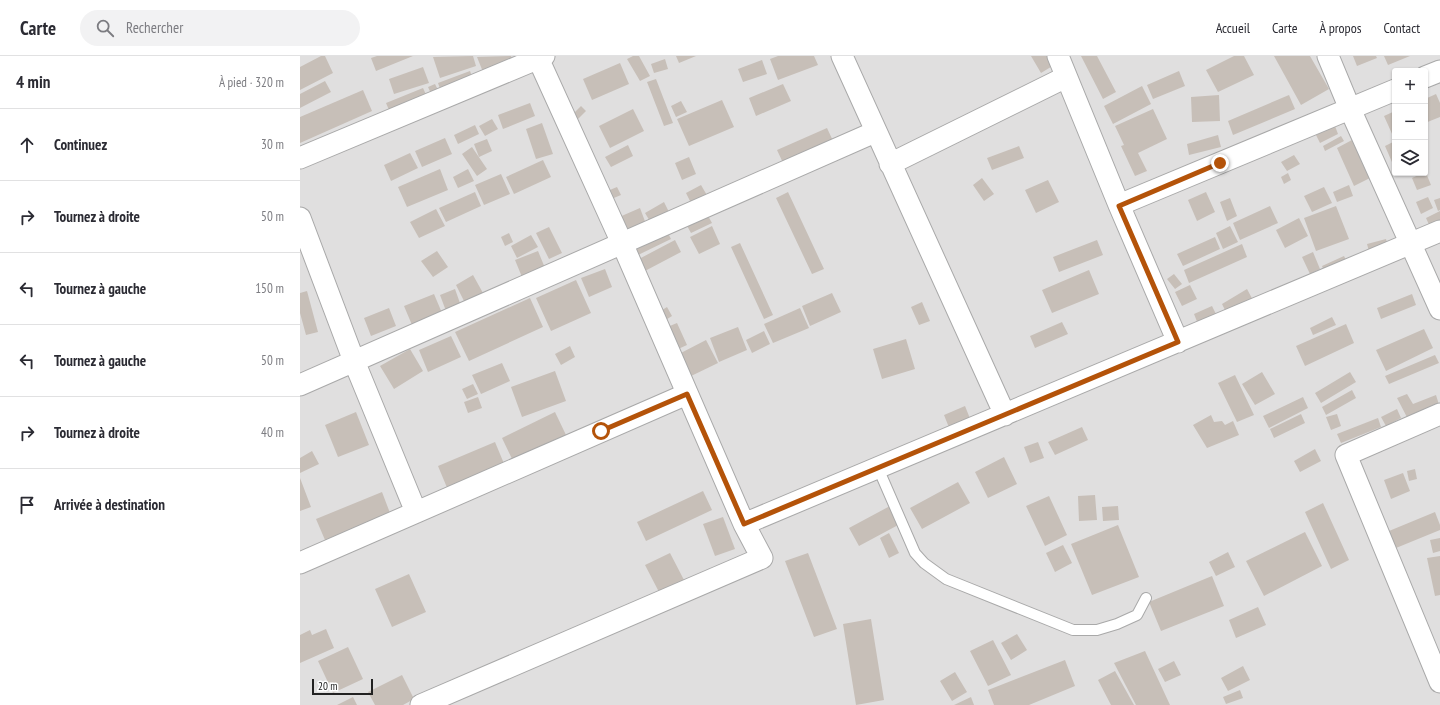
<!DOCTYPE html>
<html lang="fr">
<meta charset="utf-8">
<style>
body{margin:0;font-family:"PT Sans Narrow",sans-serif;background:#f2f2f3;color:#2b2b33}
.controls{position:absolute;right:12px;top:12px;display:grid;overflow:hidden;border-radius:4px;box-shadow:0 1px 3px #0004}
.controls button{width:36px;height:36px;display:grid;place-items:center;padding:0;border:0;border-bottom:1px solid #e1e1e2;background:#fff;color:#2b2b33;font:20px sans-serif}
.scale{position:absolute;left:12px;bottom:10px;width:61px;box-sizing:border-box;padding-left:4px;border:2px solid #222;border-top:0;font-size:11px;line-height:14px;white-space:nowrap;color:#222;-webkit-text-stroke:3px #fff;paint-order:stroke}
.stop{position:absolute;width:12px;height:12px;margin:-9px;border:3px solid #b45309;border-radius:50%;background:#fff}
.stop.end{background:#b45309;border-color:#fff;box-shadow:0 1px 4px #0008}
.list{margin:0;padding:0;list-style:none}
h2{display:flex;justify-content:space-between;align-items:center;height:52px;margin:0;padding:0 16px;font-size:17px}
h2 small{font-size:13px;font-weight:400;color:#7c7c81}
.list li{display:grid;grid-template-columns:26px 1fr auto;gap:12px;align-items:center;box-sizing:border-box;height:72px;padding:0 16px;border-top:1px solid #e1e1e2}
.list b{display:block;font-size:15px;white-space:nowrap}
.list em{font-size:13px;font-style:normal;color:#7c7c81}
.icon{flex:none;width:22px;height:22px;fill:none;stroke:currentColor;stroke-width:2;stroke-linecap:round;stroke-linejoin:round}
.map{position:relative;flex:none;width:1140px;height:649px;overflow:hidden}
header{display:flex;align-items:center;gap:24px;box-sizing:border-box;height:56px;padding:0 20px;background:#fff;border-bottom:1px solid #e1e1e2}
header strong{font-size:19px}
nav{display:flex;gap:22px;margin-inline-start:auto;font-size:14px}
.search{width:280px;height:36px;background:#f2f2f3;display:flex;align-items:center;gap:10px;box-sizing:border-box;padding:0 14px;border-radius:22px;color:#7c7c81;font-size:15px}
main{display:flex}
aside{flex:1;background:#fff}
.map>svg:first-child{display:block}
.residential{fill:#e0dfdf;fill-rule:evenodd}
.building{fill:#c7bfb8}
.lines{fill:none;stroke-linecap:round;stroke-linejoin:round}
.service-casing{stroke:#a9a9a9;stroke-width:12}
.minor-casing{stroke:#a9a9a9;stroke-width:23}
.service{stroke:#fff;stroke-width:10}
.minor{stroke:#fff;stroke-width:21}
.route{stroke:#b45309;stroke-width:5}
</style>
<header>
<strong>Carte</strong>
<div class="search"><svg class="icon" aria-label="search" viewBox="0 0 24 24"><circle cx="10" cy="10" r="6"/><path d="M15 15l6 6"/></svg>Rechercher</div>
<nav><a>Accueil</a><a>Carte</a><a>À propos</a><a>Contact</a></nav>
</header>
<main>
<aside>
<h2>4 min<small>À pied · 320 m</small></h2>
<ul class="list">
<li><svg class="icon" aria-label="ahead" viewBox="0 0 24 24"><path d="M12 20V5M6 11l6-6 6 6"/></svg><div><b>Continuez</b></div><em>30 m</em></li>
<li><svg class="icon" aria-label="right" viewBox="0 0 24 24"><path d="M7 20v-9h11M14 6l5 5-5 5"/></svg><div><b>Tournez à droite</b></div><em>50 m</em></li>
<li><svg class="icon" aria-label="left" viewBox="0 0 24 24"><path d="M17 20v-9H6M10 6l-5 5 5 5"/></svg><div><b>Tournez à gauche</b></div><em>150 m</em></li>
<li><svg class="icon" aria-label="left" viewBox="0 0 24 24"><path d="M17 20v-9H6M10 6l-5 5 5 5"/></svg><div><b>Tournez à gauche</b></div><em>50 m</em></li>
<li><svg class="icon" aria-label="right" viewBox="0 0 24 24"><path d="M7 20v-9h11M14 6l5 5-5 5"/></svg><div><b>Tournez à droite</b></div><em>40 m</em></li>
<li><svg class="icon" aria-label="arrive" viewBox="0 0 24 24"><path d="M6 21V4h12l-3 4 3 4H6"/></svg><div><b>Arrivée à destination</b></div></li>
</ul>
</aside>
<div class="map">
<svg width="1140" height="649" viewBox="0 0 1140 649">
<rect width="100%" height="100%" fill="#f2efe9"/>
<path class="residential" d="M0 0H1140V649H0ZM1095 15H1125V117H1095Z"/>
<path class="building" d="M21 0H25L33 17 0 34V11Z
M77 0H113L76 15 71 2Z
M173 0 176 10 140 22 133 1Z
M211 0 215 10 185 21 177 1Z
M333 0H339L350 20 340 25 327 3Z
M376 0H396L379 7Z
M478 0H514L518 9 478 24 470 3Z
M731 0H749L754 9 741 17Z
M781 0H797L816 36 803 43Z
M934 0H944L954 19 918 36 906 14Z
M974 0H1010L1029 33 1001 49Z
M1053 0H1076L1077 2 1057 10Z
M1084 0H1110L1088 9Z
M365 3 368 13 354 17 351 8Z
M462 4 467 18 443 26 438 13Z
M320 7 329 28 292 44 283 23Z
M123 11 129 27 94 38 89 23Z
M170 15 174 26 142 38 138 27Z
M879 15 885 30 853 43 847 29Z
M356 23 373 67 364 70 347 26Z
M25 25 31 36 0 52V38Z
M135 28 141 40 134 44 128 31Z
M483 28 491 45 456 60 449 42Z
M842 30 851 48 813 68 804 50Z
M123 32 129 45 92 61 86 47Z
M63 34 72 55 0 87V61Z
M1136 38 1140 47V61L1125 67V43Z
M919 39 920 65 892 66 891 41Z
M989 39 995 53 933 79 928 65Z
M422 44 434 71 389 90 377 63Z
M381 45 387 56 376 61 371 50Z
M230 47 235 60 203 73 198 59Z
M281 50 286 55 278 63 273 58Z
M333 53 344 75 310 92 299 70Z
M853 53 867 83 838 97 847 115 835 120 821 90 824 89 815 70Z
M1095 55V80H1093L1084 60Z
M192 63 198 73 185 80 179 70Z
M242 67 253 98 236 103 226 73Z
M175 69 179 78 158 88 154 79Z
M1035 70 1038 78 1020 87 1016 79Z
M527 72 534 87 484 109 477 94Z
M918 79 921 91 889 99 887 88Z
M1041 80 1044 85 1025 95 1023 90Z
M145 82 152 98 122 111 115 95Z
M187 83 192 95 179 101 174 88Z
M1052 84 1070 122 1054 130 1037 92Z
M1095 85V113L1085 90Z
M328 89 333 100 311 111 305 101Z
M719 90 724 102 692 114 687 102Z
M172 91 187 113 177 120 162 98Z
M110 97 118 112 91 125 84 109Z
M994 99 1000 108 987 115 981 106Z
M389 101 396 118 382 124 375 107Z
M243 104 251 121 214 138 206 121Z
M140 113 148 134 107 151 98 131Z
M168 113 174 125 158 132 153 121Z
M988 117 991 124 984 128 981 121Z
M1123 117H1126L1131 129 1117 134 1112 122Z
M201 118 210 138 184 149 175 129Z
M682 122 694 138 684 145 673 129Z
M748 124 759 146 736 157 725 134Z
M401 129 408 141 392 149 386 137Z
M1049 129 1053 140 1037 146 1033 136Z
M317 131 321 139 309 144 305 136Z
M1024 131 1032 147 1012 156 1004 140Z
M175 136 181 150 146 166 139 152Z
M488 136 524 213 512 218 476 142Z
M906 136 915 156 897 165 888 144Z
M1128 141 1133 152 1121 158 1116 146Z
M930 142 937 160 927 165 920 146Z
M1140 142V154L1138 155 1134 144Z
M364 146 370 158 351 167 345 157Z
M970 150 978 167 940 184 933 167Z
M1036 150 1049 183 1016 195 1004 162Z
M340 152 346 168 324 177 317 162Z
M136 153 145 170 119 182 110 166Z
M1140 155V168L1131 173 1126 162Z
M407 158 412 167 391 177 386 168Z
M999 162 1008 180 985 192 976 174Z
M412 170 420 188 399 198 390 181Z
M930 170 938 186 923 193 916 177Z
M249 171 262 197 249 203 236 177Z
M365 171 371 183 336 200 330 188Z
M209 177 213 186 205 190 201 181Z
M231 179 238 191 217 202 211 190Z
M915 181 920 193 883 210 877 198Z
M1086 183 1089 194 1070 199 1067 188Z
M375 184 381 196 343 216 337 204Z
M797 184 803 199 759 216 753 201Z
M440 187 473 259 464 263 431 191Z
M942 188 947 201 889 227 884 214Z
M137 195 148 211 133 221 121 205Z
M238 195 245 212 222 221 215 204Z
M1013 196 1020 213 1010 218 1002 201Z
M1044 200 1049 210 1026 220 1022 210Z
M305 213 312 231 289 241 281 222Z
M789 214 799 238 752 257 742 234Z
M874 218 882 228 875 233 867 223Z
M173 219 183 237 165 247 156 229Z
M276 224 291 257 251 275 236 242Z
M890 229 897 243 882 250 875 236Z
M155 233 161 250 146 255 140 239Z
M947 233 955 248 929 262 922 248Z
M7 235 18 276 6 279 0 257V237Z
M532 237 541 256 510 270 502 250Z
M134 238 142 257 112 269 104 250Z
M1112 238 1116 249 1081 263 1077 252Z
M230 242 243 271 169 305 155 276Z
M622 246 630 265 619 269 611 251Z
M912 250 919 264 900 273 894 258Z
M367 251 372 260 364 265 359 256Z
M89 252 96 270 71 280 64 262Z
M500 252 509 272 473 287 464 268Z
M1032 261 1036 269 1013 279 1010 272Z
M762 266 768 278 735 292 730 280Z
M377 267 387 289 376 294 365 272Z
M1046 268 1054 287 1005 310 996 290Z
M438 271 447 294 419 306 410 282Z
M1124 273 1133 292 1086 315 1076 294Z
M464 275 470 288 452 297 446 284Z
M151 280 161 301 128 316 119 294Z
M606 283 615 313 582 323 573 293Z
M406 284 418 307 389 321 377 299Z
M270 290 275 301 261 309 255 298Z
M110 293 123 315 94 333 80 310Z
M1135 299 1139 307 1089 328 1085 320Z
M202 307 210 325 181 338 172 319Z
M255 315 266 345 222 361 211 331Z
M962 316 975 338 955 349 942 328Z
M1050 316 1056 326 1021 347 1015 337Z
M935 319 954 359 937 366 918 327Z
M173 328 178 338 167 343 162 333Z
M1052 334 1056 342 1026 359 1022 351Z
M1107 338 1113 348 1136 339 1140 352 1110 367 1097 342Z
M178 341 182 352 168 357 164 346Z
M1003 341 1008 352 969 372 963 360Z
M665 350 671 365 650 374 644 359Z
M1097 353 1101 362 1086 370 1081 361Z
M56 356 69 389 38 401 25 369Z
M255 356 266 379 213 405 202 382Z
M1001 358 1005 367 974 382 970 373Z
M1037 358 1041 370 1031 374 1026 361Z
M911 359 914 366 922 365 925 369 933 365 939 379 907 392 893 369Z
M1078 362 1081 371 1041 387 1037 378Z
M782 371 788 384 755 399 748 386Z
M195 386 205 410 148 434 138 410Z
M738 386 744 402 730 407 724 391Z
M1015 393 1021 405 1000 416 994 405Z
M12 395 19 408 0 417V402Z
M704 401 717 428 688 442 675 416Z
M1115 413 1117 423 1109 425 1107 415Z
M1103 417 1110 435 1091 443 1084 424Z
M0 422 11 451 0 455Z
M658 426 670 447 622 473 610 452Z
M403 435 412 454 346 485 337 466Z
M82 436 90 457 25 484 16 463Z
M795 439 797 464 779 465 778 440Z
M749 440 767 479 745 490 726 450Z
M1023 447 1049 504 1031 513 1005 456Z
M590 450 600 468 559 490 549 472Z
M818 450 819 464 803 465 802 451Z
M1135 456 1140 469V474L1096 492 1089 475Z
M423 461 435 493 415 500 403 468Z
M818 469 839 521 792 539 771 488Z
M1005 476 1022 510 964 540 946 505Z
M589 477 599 497 589 502 580 482Z
M1140 482V495L1133 497 1130 484Z
M763 489 772 507 755 516 746 497Z
M928 496 935 511 916 520 909 506Z
M370 497 384 524 359 536 345 509Z
M508 497 537 573 514 581 485 505Z
M1140 500V539L1135 540 1127 502Z
M109 518 126 556 92 571 75 533Z
M912 520 924 550 861 575 849 546Z
M958 551 966 569 936 582 929 564Z
M571 563 584 644 556 649 543 568Z
M26 573 34 592 0 607V579L10 574 12 579Z
M717 578 727 594 711 604 701 587Z
M693 584 711 619 688 630 670 595Z
M48 591 63 623 33 637 18 605Z
M845 595 870 649H836L814 607Z
M765 604 775 630 729 649H694L688 634Z
M874 605 881 619 865 626 858 613Z
M943 610 950 624 928 635 921 622Z
M815 615 834 649H811L798 624Z
M655 616 667 636 652 645 640 625Z
M102 619 114 643 103 649H75L68 636Z
M940 634 943 642 926 648 923 641Z
M53 641 57 649H37Z
M671 641 674 649H654Z"/>
<g class="lines">
<g class="service-casing">
<path id="service" d="M578 412 615 497 624 507 646 523 773 574H797L817 568 837 559 846 542"/>
</g>
<g class="minor-casing">
<path id="minor" d="M542 0 705 359
M758 0 819 149 878 286
M1028 0 1050 53 1140 253
M1125 21 1140 15
M0 102 244 0
M590 108 766 21
M819 149 1095 34
M0 162 54 305 116 456
M0 329 575 76
M1140 358 1046 399 1140 626
M444 468 1140 175
M0 507 387 338
M121 649 462 502 444 468 322 187 237 0"/>
</g>
<use href="#service" class="service"/>
<use href="#minor" class="minor"/>
</g>
<g class="lines">
<path class="route" d="M301 375 387 338 444 468 878 286 819 150 920 107"/>
</g>
</svg>
<div class="controls">
<button>+</button>
<button>−</button>
<button><svg class="icon" aria-label="layers" viewBox="0 0 24 24"><path d="M12 4l9 5-9 5-9-5zM3 14l9 5 9-5"/></svg></button>
</div>
<div class="scale">20 m</div>
<div class="stop" style="left:301px;top:375px"></div>
<div class="stop end" style="left:920px;top:107px"></div>
</div>
</main>
